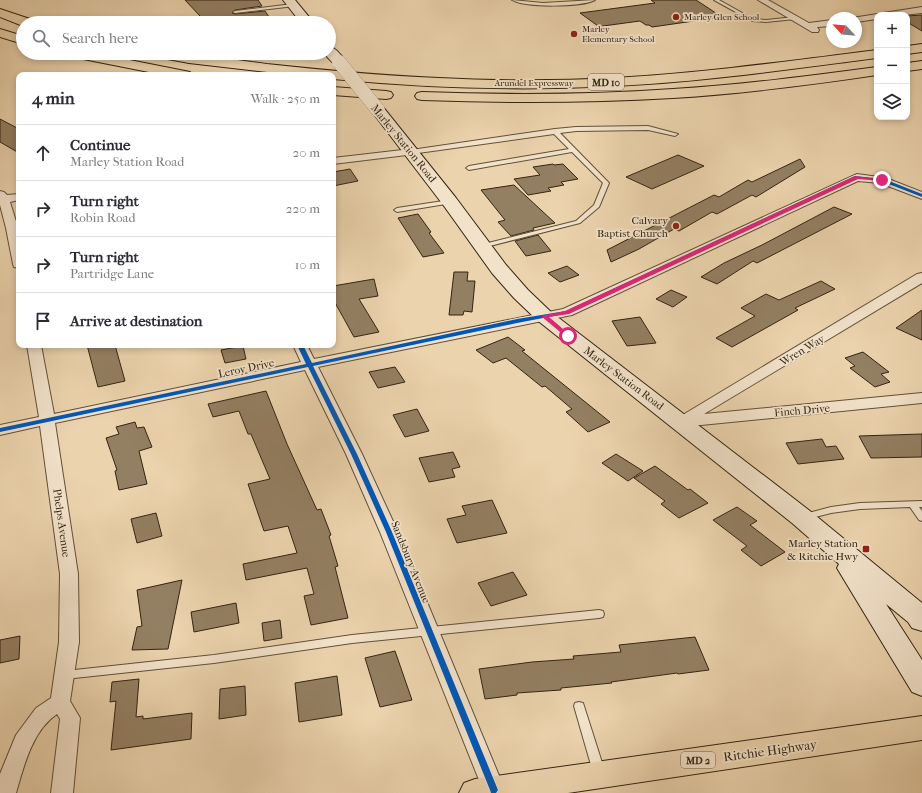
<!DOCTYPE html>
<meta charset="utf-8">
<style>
body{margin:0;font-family:"IM FELL French Canon",serif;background:#f7f7f7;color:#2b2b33}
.controls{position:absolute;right:12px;top:12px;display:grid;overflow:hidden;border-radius:8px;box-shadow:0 2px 6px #0003}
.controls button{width:36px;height:36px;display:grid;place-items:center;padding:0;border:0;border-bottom:1px solid #e1e1e2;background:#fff;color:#2b2b33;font:20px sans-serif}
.compass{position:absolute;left:826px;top:12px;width:36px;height:36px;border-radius:50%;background:#fff;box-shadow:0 2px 6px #0003;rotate:296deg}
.stop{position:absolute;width:12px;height:12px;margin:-9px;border:3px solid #db2777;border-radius:50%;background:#fff}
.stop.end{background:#db2777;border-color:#fff;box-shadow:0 1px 4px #0008}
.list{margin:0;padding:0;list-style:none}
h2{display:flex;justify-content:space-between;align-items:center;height:52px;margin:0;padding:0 16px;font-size:17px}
h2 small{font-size:13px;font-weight:400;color:#7c7c81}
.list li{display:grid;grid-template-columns:26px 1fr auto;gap:12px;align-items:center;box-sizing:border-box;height:56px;padding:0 16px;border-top:1px solid #e1e1e2}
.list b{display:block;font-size:15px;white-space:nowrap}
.list p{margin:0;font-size:13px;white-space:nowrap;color:#7c7c81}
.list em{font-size:13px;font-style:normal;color:#7c7c81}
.icon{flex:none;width:22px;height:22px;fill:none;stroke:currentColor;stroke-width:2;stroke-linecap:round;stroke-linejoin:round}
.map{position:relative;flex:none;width:922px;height:793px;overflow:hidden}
.search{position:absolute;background:#fff;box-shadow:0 2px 6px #0003;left:16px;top:16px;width:320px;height:44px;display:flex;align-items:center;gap:10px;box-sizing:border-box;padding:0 14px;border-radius:22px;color:#7c7c81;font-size:15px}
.panel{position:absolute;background:#fff;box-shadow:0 2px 6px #0003;left:16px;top:72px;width:320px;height:276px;border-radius:8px}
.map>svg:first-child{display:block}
.building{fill:#937f62;stroke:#332411}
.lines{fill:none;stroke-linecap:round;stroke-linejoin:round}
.lane-casing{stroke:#615038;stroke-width:2}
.street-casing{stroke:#615038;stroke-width:2}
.secondary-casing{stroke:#332411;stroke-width:2}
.primary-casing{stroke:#332411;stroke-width:2}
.highway-casing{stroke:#332411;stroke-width:2}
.lane{fill:#f2e2ca;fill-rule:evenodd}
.street{fill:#f2e2ca;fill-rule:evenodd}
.secondary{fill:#f2e2ca;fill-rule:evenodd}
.primary{fill:#ebd3ad;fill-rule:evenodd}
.highway{fill:#ebd3ad;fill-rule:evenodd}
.secondary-bridge-casing{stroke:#332411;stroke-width:14;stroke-linecap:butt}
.secondary-bridge{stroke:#f2e2ca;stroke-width:14}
.cycleway-casing{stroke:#f2e2ca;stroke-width:2}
.cycleway{fill:#0057b8;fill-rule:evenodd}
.route{fill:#db2777}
.poi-dot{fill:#8f2418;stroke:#f2e2ca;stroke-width:1.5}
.labels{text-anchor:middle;stroke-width:3.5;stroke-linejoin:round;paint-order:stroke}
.far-poi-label{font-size:9px;fill:#332411;stroke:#f2e2ca;text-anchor:start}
.far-street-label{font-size:9px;fill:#332411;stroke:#f2e2ca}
.shield{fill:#f2e2ca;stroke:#6c5d48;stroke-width:1}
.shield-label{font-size:10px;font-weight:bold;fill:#332411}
.street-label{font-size:11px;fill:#332411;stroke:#f2e2ca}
.poi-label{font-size:11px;fill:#332411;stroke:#f2e2ca;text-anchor:end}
.near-street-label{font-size:13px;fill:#332411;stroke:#f2e2ca}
</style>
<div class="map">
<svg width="922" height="793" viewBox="0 0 922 793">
<rect width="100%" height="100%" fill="#ebd3ad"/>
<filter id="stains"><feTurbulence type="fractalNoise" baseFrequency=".005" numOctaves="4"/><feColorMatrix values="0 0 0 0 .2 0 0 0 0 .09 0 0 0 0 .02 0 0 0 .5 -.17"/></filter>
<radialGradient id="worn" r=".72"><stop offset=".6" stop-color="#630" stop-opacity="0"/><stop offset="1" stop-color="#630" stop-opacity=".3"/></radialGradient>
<path class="building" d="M185 0H258L262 6 235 10 232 13 235 14 265 11 273 23H203L200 16Z
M651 0H696L722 17 652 27 649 25H646L640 21 603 26H598L580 13 655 3Z
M922 15V31L907 22V16Z
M0 119 19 129V153L0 142Z
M678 155 704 166 652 189 626 177Z
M800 159 805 167 756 197 752 195 717 214 712 212 679 231 674 229 639 249 611 262 607 250 714 195 719 197 748 180 752 182Z
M553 164 554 165 563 164 578 179 561 182 564 185 548 188 551 191 528 195 514 179 540 175 533 167Z
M350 169 358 181 333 186V172Z
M514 185 555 223 533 228 534 230 511 236 498 222 505 220 481 190Z
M834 207 852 214 757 263 753 261 717 284 701 277 724 263 762 245Z
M418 214 431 232 429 233 444 253 423 257 398 218Z
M538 235 551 251 526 256 515 241Z
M567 266 579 275 560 282 548 273Z
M454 272H468L467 281H475L472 312 464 311 463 315H449Z
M374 279 378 296 359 299 379 332 354 337 333 299V286Z
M821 281 835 289 795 308 798 310 732 347 716 338 755 316 741 308 766 294 779 300Z
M671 290 687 297 673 307 656 299Z
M922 310V340L896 328Z
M640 317 656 343 627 346 612 321Z
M508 337 525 350 522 351 610 422 588 432 566 412 572 409 545 386 542 387 506 358 493 363 476 350Z
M87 345H115L125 381 98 387Z
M243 346 246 359 225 363 221 350Z
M863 352 889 372 881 374 890 382 875 387 850 368 855 366 845 358Z
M395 367 405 382 378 388 369 372Z
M266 391 287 444 317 510 321 509 331 535 329 536 338 566 335 567 348 618 311 625 304 596 314 594 307 568 246 580 243 564 297 553 288 526 264 531 248 484 270 479 251 434H248L239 411 213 417 208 404Z
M417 409 429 431 405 437 393 415Z
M135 422 137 428 144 427 152 447 139 451 147 484 119 490 115 471 117 470 106 438 119 434 116 427Z
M922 434V457L871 458 859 436Z
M822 439 826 447 836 446 844 459 798 464 786 443Z
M453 452 460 467 452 469 455 477 429 482 419 458Z
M616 454 643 471 628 481 602 463Z
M655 466 688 490 690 489 708 503 679 518 661 504 665 501 634 478Z
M492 500 507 533 457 543 447 519 466 515 462 506Z
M737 507 757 521 750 525 785 552 761 566 741 550 747 546 713 520Z
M156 513 162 536 137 543 131 519Z
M513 572 527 595 491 606 478 583Z
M182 580 168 649 132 650 137 627 142 626 137 590Z
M236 603 239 623 194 632 191 612Z
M280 620 282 638 264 641 262 623Z
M20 636 19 659 0 663V640Z
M695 637 709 670 678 674 677 673 611 682 612 683 561 688V690L517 693V695L485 699 479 669 532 662 574 659 573 656 621 652 619 645Z
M395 651 412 700 380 707 365 658Z
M337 676 342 715 299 722 295 683Z
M139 679 136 717 143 716V719L192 713 191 739 111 750 116 701 110 702 112 682Z
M245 686 246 715 219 719 220 689Z"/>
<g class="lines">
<g class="lane-casing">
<path id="lane" d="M512 0 543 3 595 0C582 7 525 8 512 0Z
M714 0H719L753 19 766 20 795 17 797 18 795 19 766 22 752 21Z
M293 4 295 5V6L235 13 233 12 235 11Z
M648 126 678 134 675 136 648 130 576 131 560 133 609 183 599 207 580 223 482 248 479 246 480 245 576 221 594 205 603 183 572 152 469 170 466 168 469 166 569 149 554 134 411 154 408 152 411 150 555 129 576 127Z
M450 200 453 202 452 203 397 212 394 210 397 208Z
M922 501V507H919L922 511V521L919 520 910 507 860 509 831 513 804 520 801 519 799 517 801 515 831 507 860 503Z
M599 610 603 611 604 614 603 617 599 618 352 643 214 663 65 679 61 678 60 675 61 672 65 671 214 655 352 635Z
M579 702 583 703 584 706 605 772 603 775 599 777 595 775 593 772 574 706 575 703Z"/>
</g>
<g class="street-casing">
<path id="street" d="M758 0H768L809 23 832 20V26L817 27 819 30 818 32H812Z
M922 7V13L903 15H877V19L856 22V18H852Z
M411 149 416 152 415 154 333 164V158Z
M857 174 886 178 922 192V199L880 183 858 181 572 315 318 367 362 454 398 532 505 790 503 793H485L483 790 380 532 346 454 305 370 55 423 78 574 79 642 70 701 80 718 73 793H51L60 719 57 714C32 731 24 766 16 793H0V774L16 735 36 708 51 698 59 642 60 574 40 426 0 435V425L39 417 27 345H41L54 414 301 362 293 345H307L314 359 563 309Z
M0 191 4 192 7 195 19 194V200L10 202 19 231V268L14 267 13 264 6 228 0 205Z
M922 273V283L704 414 922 393V403L681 427 676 425 673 422 676 419 917 274Z"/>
</g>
<g class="secondary-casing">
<path id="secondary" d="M283 0H295L314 23H301Z
M329 46C336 48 342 56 346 62L344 65C334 67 330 60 324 53H329Z
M378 106 383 107 456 198 506 265 528 290 551 312 810 511 922 603V631L912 628 908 622 886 604 922 660V696L912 692 837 568 839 564 792 523 537 320 514 298 492 273 444 206 373 113 371 110 373 107Z"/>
</g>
<g class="primary-casing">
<path id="primary" d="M922 716V740L568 793H459L464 783 475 779Z"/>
</g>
<g class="highway-casing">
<path id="highway" d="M0 9 33 20 34 23H23V26L0 17Z
M0 29 23 36V44L0 37Z
M922 44V52L907 54V46Z
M877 50V58C790 69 703 82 615 86 521 91 427 88 333 79V75H293L189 63 152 56 150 53C189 53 228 59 267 64 324 70 381 76 439 78 497 81 556 81 614 78 702 73 790 61 877 50Z
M66 53H94L185 71 190 72 192 75H164L73 57 68 56Z
M922 61V69L907 71V63Z
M877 67V75C809 85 741 94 673 98 589 103 506 103 422 100L417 99 415 96 417 93 422 92C506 95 589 95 673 89 741 85 809 76 877 67Z
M333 87 386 91 391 92 393 95 391 98 386 99 333 95Z"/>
</g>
<use href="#lane" class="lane"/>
<use href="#street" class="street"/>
<use href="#secondary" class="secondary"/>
<use href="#primary" class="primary"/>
<use href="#highway" class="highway"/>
<g class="secondary-bridge-casing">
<path id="secondary-bridge" d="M339 62 378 110"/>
</g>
<use href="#secondary-bridge" class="secondary-bridge"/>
<g class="cycleway-casing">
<path id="cycleway" d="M855 176 884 179 922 194V197L881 181 858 178 569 313 517 323 313 366 357 454 392 532 498 790 496 793H491L490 790 386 532 351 454 308 367 0 432V428L306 364 297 345H303L312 363 517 319 566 311Z"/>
</g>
<use href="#cycleway" class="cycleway"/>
</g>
<path class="route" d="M855 176 884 180 882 181 858 179 569 314 549 317 570 335V337H566L541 316 565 311Z"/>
<g class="poi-dot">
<circle cx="676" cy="17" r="4"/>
<circle cx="574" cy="34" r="4"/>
<circle cx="676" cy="226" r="4"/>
<rect x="862" y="545" width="8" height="8" rx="2"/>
</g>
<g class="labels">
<g class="far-poi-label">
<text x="684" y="20">Marley Glen School</text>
<text x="582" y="32">Marley<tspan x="582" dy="10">Elementary School</tspan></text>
</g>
<g class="far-street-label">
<text x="534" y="86">Arundel Expressway</text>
</g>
<g class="shield">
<rect x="588" y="74" width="36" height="16" rx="3"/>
<rect x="681" y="752" width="34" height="16" rx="3"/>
</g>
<g class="shield-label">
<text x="606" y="86">MD 10</text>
<text x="698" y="764">MD 2</text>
</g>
<g class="street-label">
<text transform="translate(404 143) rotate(51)" y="4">Marley Station Road</text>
<text transform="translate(802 350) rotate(-31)" y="4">Wren Way</text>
<text transform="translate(246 368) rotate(-12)" y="4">Leroy Drive</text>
<text transform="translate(624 378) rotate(37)" y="4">Marley Station Road</text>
<text transform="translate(802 410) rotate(-5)" y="4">Finch Drive</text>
<text transform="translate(62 523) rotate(82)" y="4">Phelps Avenue</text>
<text transform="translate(411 562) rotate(68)" y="4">Sandsbury Avenue</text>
</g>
<g class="poi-label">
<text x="668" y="224">Calvary<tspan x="668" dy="13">Baptist Church</tspan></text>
<text x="858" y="547">Marley Station<tspan x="858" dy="13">&amp; Ritchie Hwy</tspan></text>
</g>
<g class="near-street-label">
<text transform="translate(770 750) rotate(-8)" y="5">Ritchie Highway</text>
</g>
</g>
<rect width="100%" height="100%" filter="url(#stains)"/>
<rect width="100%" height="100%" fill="url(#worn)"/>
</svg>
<div class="controls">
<button>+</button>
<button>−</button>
<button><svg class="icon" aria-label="layers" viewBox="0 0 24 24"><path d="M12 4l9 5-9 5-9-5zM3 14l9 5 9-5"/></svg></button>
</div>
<svg class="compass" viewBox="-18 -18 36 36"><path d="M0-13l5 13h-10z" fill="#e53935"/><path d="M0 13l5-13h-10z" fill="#7c7c81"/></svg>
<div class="stop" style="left:568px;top:336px"></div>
<div class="stop end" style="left:882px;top:180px"></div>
<div class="search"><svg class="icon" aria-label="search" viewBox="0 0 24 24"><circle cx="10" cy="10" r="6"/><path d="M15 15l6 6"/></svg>Search here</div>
<section class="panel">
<h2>4 min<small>Walk · 250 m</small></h2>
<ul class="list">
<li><svg class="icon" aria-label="ahead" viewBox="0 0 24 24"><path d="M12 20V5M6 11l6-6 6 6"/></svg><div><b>Continue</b><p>Marley Station Road</p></div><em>20 m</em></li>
<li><svg class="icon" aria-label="right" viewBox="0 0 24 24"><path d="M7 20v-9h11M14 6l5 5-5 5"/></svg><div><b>Turn right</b><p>Robin Road</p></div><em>220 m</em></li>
<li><svg class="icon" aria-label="right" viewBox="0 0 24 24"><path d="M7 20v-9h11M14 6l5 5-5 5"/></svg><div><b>Turn right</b><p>Partridge Lane</p></div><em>10 m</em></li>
<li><svg class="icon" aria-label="arrive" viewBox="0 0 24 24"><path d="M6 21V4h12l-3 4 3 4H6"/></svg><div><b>Arrive at destination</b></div></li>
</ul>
</section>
</div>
